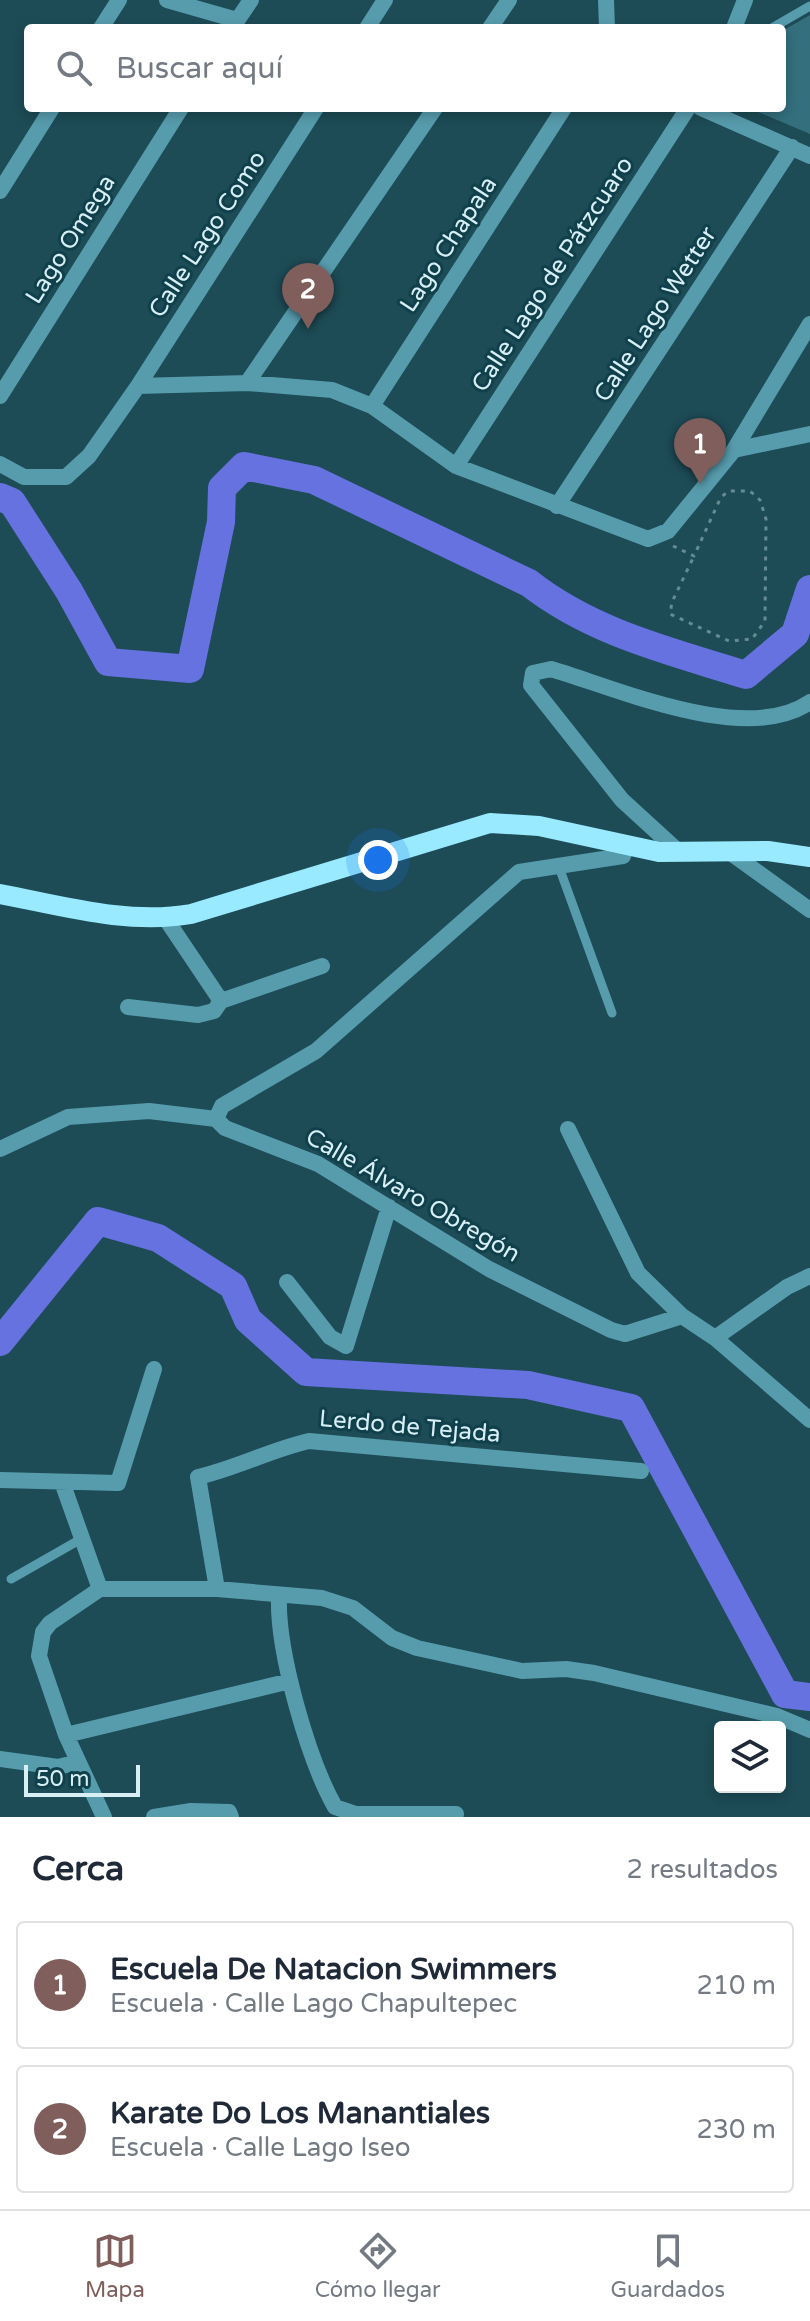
<!DOCTYPE html>
<html lang="es">
<meta charset="utf-8">
<style>
body{margin:0;font-family:"Varela Round",sans-serif;background:#f6f6f7;color:#1f2937}
.controls{position:absolute;right:24px;bottom:24px;display:grid;overflow:hidden;border-radius:8px;box-shadow:0 4px 12px #0003}
.controls button{width:72px;height:72px;display:grid;place-items:center;padding:0;border:0;border-bottom:2px solid #e0e1e3;background:#fff;color:#1f2937;font:40px sans-serif}
.scale{position:absolute;left:24px;bottom:20px;width:116px;box-sizing:border-box;padding-left:8px;border:4px solid #d8eff6;border-top:0;font-size:22px;line-height:28px;white-space:nowrap;color:#d8eff6;-webkit-text-stroke:6px #10404b;paint-order:stroke}
.you{position:absolute;left:378px;top:860px;width:28px;height:28px;margin:-20px;border:6px solid #fff;border-radius:50%;background:#1a73e8;box-shadow:0 0 0 12px #1a73e833}
.badge{display:grid;place-items:center;width:52px;height:52px;border-radius:50%;background:#7f5e5b;color:#fff;font-size:26px;font-weight:700}
.pin{position:absolute;translate:-50% -66px;filter:drop-shadow(0 2px 4px #0008)}
.pin::after{content:'';position:absolute;top:42px;width:28px;height:24px;background:inherit;clip-path:polygon(0 0,100% 0,50% 100%)}
.list{margin:0;padding:0;list-style:none}
h2{display:flex;justify-content:space-between;align-items:center;height:104px;margin:0;padding:0 32px;font-size:34px}
h2 small{font-size:26px;font-weight:400;color:#747a83}
.list li{display:grid;grid-template-columns:52px 1fr auto;gap:24px;align-items:center;box-sizing:border-box;height:128px;margin:0 16px 16px;padding:0 16px;border:2px solid #e0e1e3;border-radius:8px}
.list b{display:block;font-size:30px;white-space:nowrap}
.list p{margin:0;font-size:26px;white-space:nowrap;color:#747a83}
.list em{font-size:26px;font-style:normal;color:#747a83}
.icon{flex:none;width:44px;height:44px;fill:none;stroke:currentColor;stroke-width:2;stroke-linecap:round;stroke-linejoin:round}
.map{position:relative;flex:none;width:810px;height:1817px;overflow:hidden}
.search{position:absolute;background:#fff;box-shadow:0 4px 12px #0003;left:24px;right:24px;top:24px;height:88px;display:flex;align-items:center;gap:20px;box-sizing:border-box;padding:0 28px;border-radius:8px;color:#747a83;font-size:30px}
.sheet{height:392px;background:#fff}
nav{display:flex;justify-content:space-around;align-items:center;box-sizing:border-box;height:112px;border-top:2px solid #e0e1e3;background:#fff;font-size:22px;color:#747a83}
nav a{display:grid;justify-items:center;gap:4px}
nav .on{color:#7f5e5b}
.map>svg:first-child{display:block}
.lines{fill:none;stroke-linecap:round;stroke-linejoin:round}
.river{stroke:#6672df;stroke-width:28}
.building{fill:#336f7d}
.path{stroke:#668b95;stroke-width:3;stroke-dasharray:4 6;stroke-linecap:butt}
.lane{stroke:#579cad;stroke-width:9}
.street{stroke:#579cad;stroke-width:16}
.primary{stroke:#99eaff;stroke-width:20}
.labels{text-anchor:middle;stroke-width:6;stroke-linejoin:round;paint-order:stroke}
.street-label{font-size:24px;fill:#d8eff6;stroke:#10404b}
</style>
<div class="map">
<svg width="810" height="1817" viewBox="0 0 810 1817">
<rect width="100%" height="100%" fill="#1d4b56"/>
<g class="lines">
<path class="river" d="M0 497 12 502 69 591 108 662 190 669 221 522 222 488 244 466 314 480 529 583C593 633 670 651 746 675L795 634 810 589
M0 1342 98 1221 158 1238 233 1286 248 1320 306 1372 528 1385 631 1408 785 1694 810 1697"/>
</g>
<path class="building" d="M810 15V134L749 108H782V31Z"/>
<g class="lines">
<path class="path" d="M673 546 694 556 721 497 729 491H750L760 500 766 519 765 621 752 639 729 641 670 614 672 602 694 556"/>
<path class="lane" d="M772 28 810 6
M559 867 612 1013
M11 1579 81 1539"/>
<path class="street" d="M167 0 237 20
M606 0 607 28
M101 28 119 0
M232 28 251 0
M367 28 385 0
M490 28 509 0
M734 28 745 0
M701 108 810 156
M0 191 52 108
M247 383 435 108
M138 386 247 383 332 390 372 406 456 466 648 539 668 531 734 450 810 434
M0 396 181 108
M372 406 564 108
M734 450 810 324
M0 464 24 477H66L89 456 138 386 316 108
M456 466 688 108
M557 506 792 147
M728 851 810 910
M680 853 622 800 531 685 533 673 551 669C619 689 746 746 810 702
M166 919 221 1001
M128 1007 198 1015 214 1011 221 1001 322 966
M216 1119 225 1128 318 1164 489 1269 611 1330 625 1334 682 1316
M216 1119 222 1106 316 1051 519 872 623 856 627 845
M568 1129 638 1273 682 1316 715 1338 810 1420
M0 1149 68 1117 149 1111 216 1119
M287 1282 330 1337 346 1346 389 1207
M715 1338 787 1287 810 1276
M0 1480 118 1483 154 1369
M62 1482 100 1589
M217 1589 198 1477C237 1468 270 1450 309 1441L641 1471
M279 1597C277 1651 308 1759 335 1807L356 1814H456
M66 1735 290 1681
M0 1759 58 1767 78 1762
M104 1817 66 1735 39 1656 43 1632 50 1623 100 1589H217L322 1598 353 1608 392 1638 417 1648 522 1671 566 1669 594 1673 777 1716 810 1730
M154 1817 191 1811 229 1812 231 1817"/>
<path class="primary" d="M0 894C63 906 128 925 191 914L490 823 539 826 659 852 768 851 810 857"/>
</g>
<g class="labels">
<g class="street-label">
<text transform="translate(207 234) rotate(-57)" y="8">Calle Lago Como</text>
<text transform="translate(70 239) rotate(-58)" y="8">Lago Omega</text>
<text transform="translate(448 244) rotate(-57)" y="8">Lago Chapala</text>
<text transform="translate(552 274) rotate(-57)" y="8">Calle Lago de Pátzcuaro</text>
<text transform="translate(655 314) rotate(-57)" y="8">Calle Lago Wetter</text>
<text transform="translate(413 1195) rotate(30)" y="8">Calle Álvaro Obregón</text>
<text transform="translate(410 1426) rotate(5)" y="8">Lerdo de Tejada</text>
</g>
</g>
</svg>
<div class="controls">
<button><svg class="icon" aria-label="layers" viewBox="0 0 24 24"><path d="M12 4l9 5-9 5-9-5zM3 14l9 5 9-5"/></svg></button>
</div>
<div class="scale">50 m</div>
<div class="you"></div>
<div class="pin badge" style="left:700px;top:484px">1</div>
<div class="pin badge" style="left:308px;top:329px">2</div>
<div class="search"><svg class="icon" aria-label="search" viewBox="0 0 24 24"><circle cx="10" cy="10" r="6"/><path d="M15 15l6 6"/></svg>Buscar aquí</div>
</div>
<section class="sheet">
<h2>Cerca<small>2 resultados</small></h2>
<ul class="list">
<li><span class="badge">1</span><div><b>Escuela De Natacion Swimmers</b><p>Escuela · Calle Lago Chapultepec</p></div><em>210 m</em></li>
<li><span class="badge">2</span><div><b>Karate Do Los Manantiales</b><p>Escuela · Calle Lago Iseo</p></div><em>230 m</em></li>
</ul>
</section>
<nav>
<a class="on"><svg class="icon" aria-label="map" viewBox="0 0 24 24"><path d="M3 6l6-2 6 2 6-2v14l-6 2-6-2-6 2zM9 4v14M15 6v14"/></svg>Mapa</a>
<a><svg class="icon" aria-label="directions" viewBox="0 0 24 24"><path d="M12 3l9 9-9 9-9-9zM9 14v-3h6M13 9l2 2-2 2"/></svg>Cómo llegar</a>
<a><svg class="icon" aria-label="saved" viewBox="0 0 24 24"><path d="M7 4h10v16l-5-4-5 4z"/></svg>Guardados</a>
</nav>
